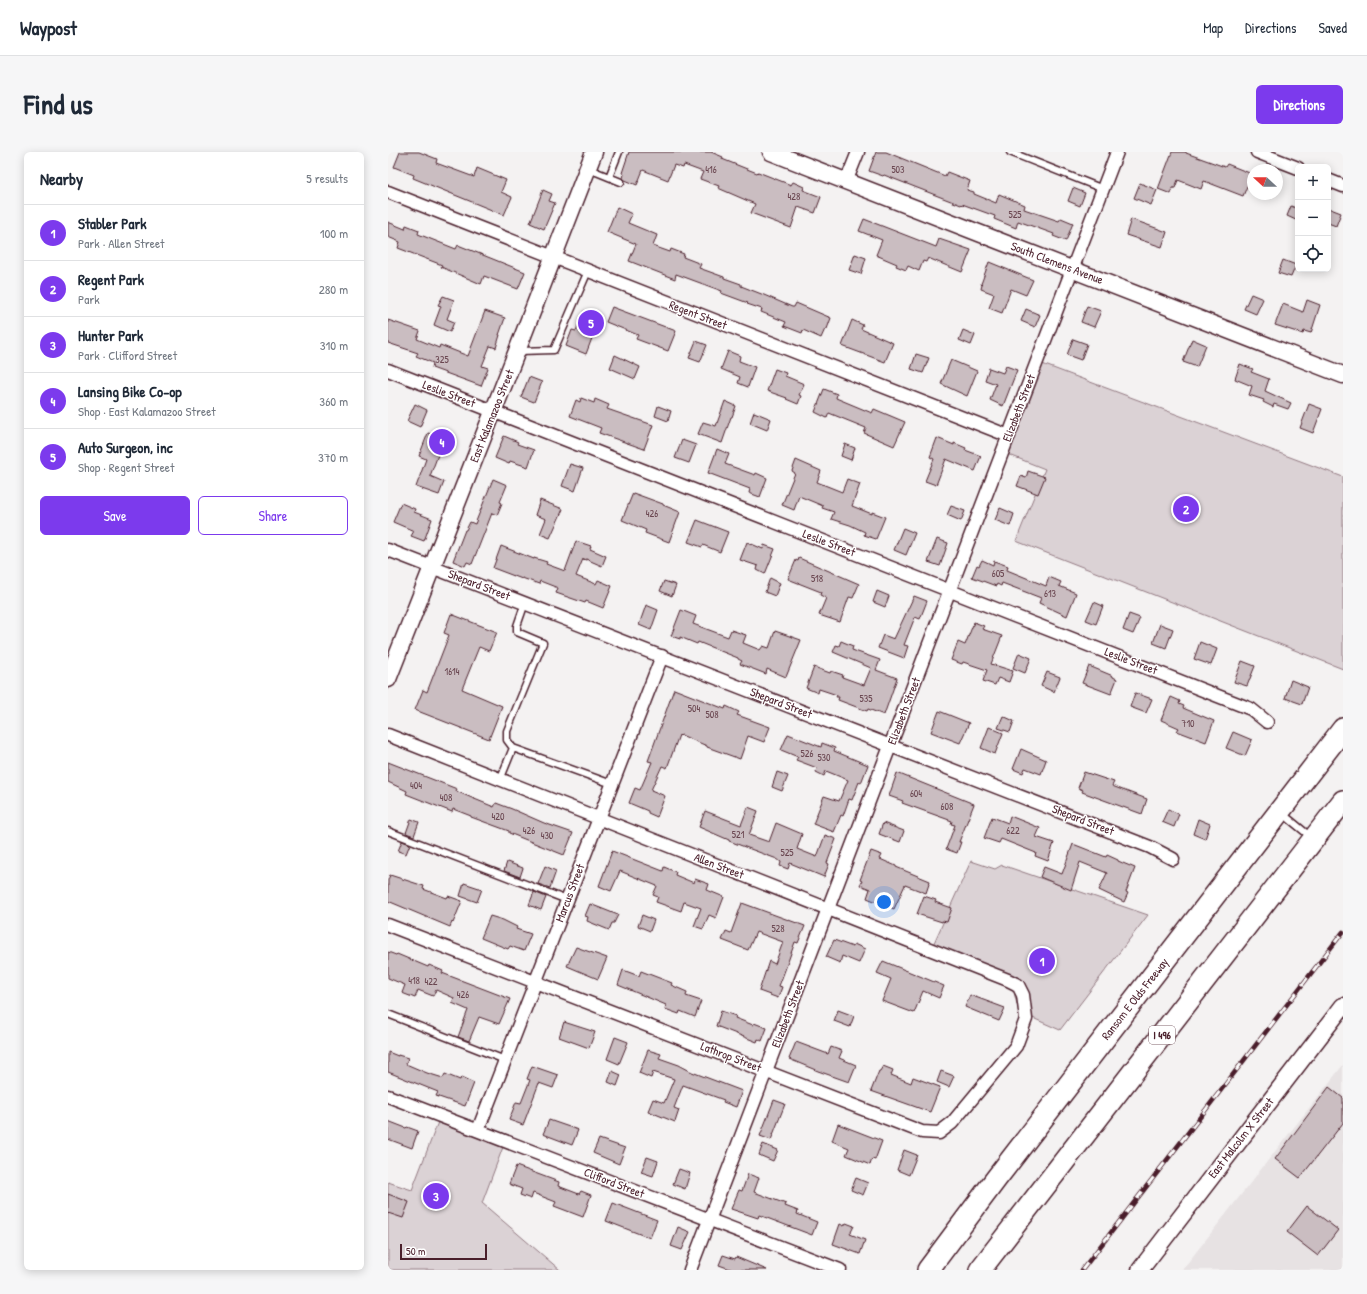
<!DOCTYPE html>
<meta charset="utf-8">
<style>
body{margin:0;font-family:"Patrick Hand",sans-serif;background:#f6f6f7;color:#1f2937}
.controls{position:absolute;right:12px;top:12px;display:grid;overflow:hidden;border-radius:6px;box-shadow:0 2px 10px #0003}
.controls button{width:36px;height:36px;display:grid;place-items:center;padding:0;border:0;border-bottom:1px solid #e0e1e3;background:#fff;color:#1f2937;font:20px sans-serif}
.compass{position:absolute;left:859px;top:12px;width:36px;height:36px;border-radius:50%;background:#fff;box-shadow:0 2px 10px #0003;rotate:291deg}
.scale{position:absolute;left:12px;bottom:10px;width:87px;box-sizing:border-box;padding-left:4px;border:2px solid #4a1f2b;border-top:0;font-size:11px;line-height:14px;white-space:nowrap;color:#4a1f2b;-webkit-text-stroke:3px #fff;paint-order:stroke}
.you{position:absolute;left:496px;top:750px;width:14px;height:14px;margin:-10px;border:3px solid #fff;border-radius:50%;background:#1a73e8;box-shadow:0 0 0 6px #1a73e833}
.badge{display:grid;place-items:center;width:26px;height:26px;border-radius:50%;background:#7c3aed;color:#fff;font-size:13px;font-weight:700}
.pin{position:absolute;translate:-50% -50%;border:2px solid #fff;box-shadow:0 1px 4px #0006}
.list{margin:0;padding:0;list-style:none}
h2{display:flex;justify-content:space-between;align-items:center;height:52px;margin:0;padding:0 16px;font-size:17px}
h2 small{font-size:13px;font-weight:400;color:#747a83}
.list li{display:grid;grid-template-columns:26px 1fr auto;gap:12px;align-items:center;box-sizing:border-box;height:56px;padding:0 16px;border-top:1px solid #e0e1e3}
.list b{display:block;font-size:15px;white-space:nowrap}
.list p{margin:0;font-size:13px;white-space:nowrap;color:#747a83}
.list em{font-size:13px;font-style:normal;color:#747a83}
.actions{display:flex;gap:8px;padding:12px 16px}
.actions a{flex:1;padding:9px 0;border:1px solid #7c3aed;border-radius:6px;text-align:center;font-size:14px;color:#7c3aed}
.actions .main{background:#7c3aed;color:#fff}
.icon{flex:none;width:22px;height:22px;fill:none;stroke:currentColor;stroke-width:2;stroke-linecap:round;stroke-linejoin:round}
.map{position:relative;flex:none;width:955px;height:1118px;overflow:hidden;border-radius:6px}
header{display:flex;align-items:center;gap:24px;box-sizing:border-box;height:56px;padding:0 20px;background:#fff;border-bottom:1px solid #e0e1e3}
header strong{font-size:19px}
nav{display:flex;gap:22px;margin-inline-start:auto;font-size:14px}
.intro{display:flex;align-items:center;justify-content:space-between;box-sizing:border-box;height:96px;padding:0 24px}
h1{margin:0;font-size:28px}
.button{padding:10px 18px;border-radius:6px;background:#7c3aed;color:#fff;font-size:14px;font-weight:700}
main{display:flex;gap:24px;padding:0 24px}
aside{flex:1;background:#fff;border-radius:6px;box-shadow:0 2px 10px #0003}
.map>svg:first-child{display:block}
.built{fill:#e7e2e3}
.green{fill:#dbd2d5;stroke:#927880}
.building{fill:#cabdc1;stroke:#4a1f2b}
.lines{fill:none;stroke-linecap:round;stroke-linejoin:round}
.lane-casing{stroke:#4a1f2b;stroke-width:9}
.street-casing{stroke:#4a1f2b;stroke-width:15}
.secondary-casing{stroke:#4a1f2b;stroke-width:19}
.highway-casing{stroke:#4a1f2b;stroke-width:24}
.lane{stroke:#fff;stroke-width:6}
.street{stroke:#fff;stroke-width:12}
.secondary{stroke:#fff;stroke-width:16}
.highway{stroke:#fff;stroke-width:21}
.rail-casing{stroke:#4a1f2b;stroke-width:4.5}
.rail{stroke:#fff;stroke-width:3;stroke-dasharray:9;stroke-linecap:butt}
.labels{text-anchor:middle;stroke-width:3;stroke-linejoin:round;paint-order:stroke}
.number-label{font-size:10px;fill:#6a4650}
.shield{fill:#fff;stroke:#80626b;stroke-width:1}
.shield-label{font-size:11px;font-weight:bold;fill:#4a1f2b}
.street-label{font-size:12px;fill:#4a1f2b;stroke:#fff}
</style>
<header>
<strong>Waypost</strong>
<nav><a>Map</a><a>Directions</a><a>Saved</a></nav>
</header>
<div class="intro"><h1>Find us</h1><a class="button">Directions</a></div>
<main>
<aside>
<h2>Nearby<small>5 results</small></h2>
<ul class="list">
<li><span class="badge">1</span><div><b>Stabler Park</b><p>Park · Allen Street</p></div><em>100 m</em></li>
<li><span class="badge">2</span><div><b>Regent Park</b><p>Park</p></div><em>280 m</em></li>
<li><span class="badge">3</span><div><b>Hunter Park</b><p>Park · Clifford Street</p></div><em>310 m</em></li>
<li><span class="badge">4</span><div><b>Lansing Bike Co-op</b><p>Shop · East Kalamazoo Street</p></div><em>360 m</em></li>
<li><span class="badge">5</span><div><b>Auto Surgeon, inc</b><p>Shop · Regent Street</p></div><em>370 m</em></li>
</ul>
<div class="actions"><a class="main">Save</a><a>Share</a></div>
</aside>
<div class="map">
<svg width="955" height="1118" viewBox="0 0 955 1118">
<rect width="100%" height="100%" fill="#f4f2f2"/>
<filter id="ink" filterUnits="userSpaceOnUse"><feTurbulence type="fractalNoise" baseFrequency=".025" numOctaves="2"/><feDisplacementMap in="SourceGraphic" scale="8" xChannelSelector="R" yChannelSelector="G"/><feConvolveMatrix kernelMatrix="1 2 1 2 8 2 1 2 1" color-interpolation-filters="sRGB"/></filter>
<g filter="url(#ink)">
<path class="built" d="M955 913V1118H794Z"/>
<path class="green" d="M649 210 955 325V517L628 389 657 317 614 300Z
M583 709 607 717 614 713 760 763 672 878 631 860 622 825 545 793Z
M50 970 115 995 94 1051 172 1118H0V1030L24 1038Z"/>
<path class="building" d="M12 0H31L49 7 48 11 86 25 89 16 118 28 113 40 124 45 116 63 25 26 26 23 6 15Z
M241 0H323L335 5 334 7 369 21 370 20 403 33 405 30 416 35 415 38 433 45 427 61 410 55 403 76 363 61 367 52 330 36 331 34 312 27 315 20 296 13 295 16 286 13 280 28 255 18 249 33 237 28 235 26 236 22 234 21Z
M488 0H498L557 24 559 20 582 29 579 38 586 40V42L608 51 611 42 637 53 636 57 671 69 673 66 685 71 678 89 665 84 666 82 630 69 628 76 606 67 607 64 574 52 573 53 496 23 495 24 481 19Z
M784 0H798V1L837 15 839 12 864 22 855 44 816 29 813 37 790 28 787 36H785L783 42 770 37Z
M752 31 769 38 763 53 746 46Z
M685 36 697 41 692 54 680 49Z
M155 38 164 42 161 49 167 51 156 77 142 71Z
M903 54 910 57V69L899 64Z
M229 55 244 62 240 71 269 83 265 94 282 100 283 97 296 102 295 105 313 112 311 116 336 125V126L353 132V134L376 143 404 155H406L408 151 443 166 439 177H437L433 186 415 178 414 181 396 174 398 170 373 160 374 157 359 152 360 151 333 141 334 139 288 122 287 127 241 109 248 92 219 80Z
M940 56 953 61 948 74 940 71Z
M476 67 548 95 551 87 583 98 574 120 540 106 538 110 535 109 531 119 520 114 518 118 508 114 509 112 488 103 494 88 471 79Z
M743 67 779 80 774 95 738 83Z
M0 70 17 77 18 73 31 78 30 82 68 97 70 93 137 120 130 137 96 124 93 132 53 115 54 113 10 96 12 90 0 85Z
M467 102 478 106 473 122 461 118Z
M895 108 908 113 903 125 890 121Z
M601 110 645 128 638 143 623 137 614 161 601 156 606 142 593 137 594 133 593 132Z
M863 142 875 147 868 162 856 157Z
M55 144 66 148 59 167 66 170 62 180 46 173 53 154 50 153Z
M919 148 932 153 923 181 916 179 915 182 887 173 895 152 915 160Z
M699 154 713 159 706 175 693 170Z
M224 155 288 179 280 199 248 187 250 183 218 170Z
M638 157 652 163 647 175 633 169Z
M97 159 117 166 111 183H112L108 196 102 194 94 214 100 216 93 234 44 216 45 211 28 204 30 201 0 191V168L32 179 29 187 51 196 52 193 80 204Z
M196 159 212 165 198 202 178 194 184 178 188 179Z
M464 168 475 173 473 177 505 191 497 210 454 194Z
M575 178 587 183 583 193 571 188Z
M685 187 699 192 693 208 679 203Z
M804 187 818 193 809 215 795 210Z
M308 189 319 193 312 210 301 206Z
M340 199 352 204 351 209 367 215 360 235 350 231 352 225 333 217Z
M528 202 541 206 535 221 523 217Z
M227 203 252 215 247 227 222 216Z
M563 208 589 219 579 244 553 232Z
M852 212 865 217 863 220 881 227 877 239 903 251 900 257 886 252 885 255 875 250 876 248 861 243 864 234 847 227Z
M618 214 629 218 615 254 602 248 608 232 597 228 601 216 615 221Z
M387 217 398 221 397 224 416 232 411 243 413 244 410 252 398 247 399 246 379 239Z
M141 225 154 230 146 250 133 245Z
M436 237 449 242 448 246 484 261 486 257 517 270 506 294 476 281 478 276 441 261 439 266 427 260Z
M193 246 206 251 207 247 221 253 219 257 265 273 256 297 211 281 213 276 182 264 188 248 192 250Z
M337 249 348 254 344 265H343L334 291 310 282 315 270 328 274Z
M27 252 39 258 32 275 19 269Z
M921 252 934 257 925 281 912 276Z
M270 254 283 259 280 269 267 264Z
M366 260 383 267 379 278 362 271Z
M40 281 56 287 42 324 56 330 51 343 28 335 38 307 31 304Z
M116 284 130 290 129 292 146 298 140 315 122 309 121 312 107 306Z
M549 286 566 293V291L578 296 577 298 593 304 587 319 558 307 548 333 537 329 546 307 542 305Z
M294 288 308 293 301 311 287 306Z
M457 292 467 296 463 308 453 304Z
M329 297 341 302 337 312 367 323 368 321 379 326 372 345 361 341 362 337 320 321Z
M408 308 433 319 429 330 454 340 459 327 472 332 464 354 484 362V360L497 365 488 387 476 383 477 380 462 373 443 367 446 360 434 356 435 354 411 344 406 358 394 353 407 321 404 319Z
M182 312 195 316 187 339 174 334Z
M640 319 657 325 650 342 629 334 633 324 638 326Z
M105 327 119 333 112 350 114 351 109 363 104 361 84 412 79 410 77 414 65 409 77 378H78L82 370 87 372Z
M245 341 275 352V353L292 360 281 390 257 381 258 378 234 368Z
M152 348 175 357 162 386 152 382 158 367 147 363Z
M13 351 27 357 26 360 44 367 36 389 23 384 26 379 5 370Z
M563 354 577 359 573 369 559 363Z
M612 356 626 362 622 374 607 368Z
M309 368 340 380 332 400 315 393 314 395 300 390Z
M515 376 527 381 518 403 506 398Z
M549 387 560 391 552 414 540 410Z
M188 389 203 394 202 397 218 404 214 414 198 407V408L195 407 188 424 208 432 210 428 224 434 215 456 198 449 197 451 168 441 170 436 152 429 151 432 134 426V427L105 416 113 394 146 407V406L159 410 158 412 177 419Z
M359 390 375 397 376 393 387 397 377 422 369 418 370 414 352 408Z
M411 406 471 432 465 446 461 445 452 470 431 463 438 446 432 443 433 440 400 427 408 408 410 409Z
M594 408 605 413 606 409 620 414 619 418 658 434 661 425 673 430 671 434 688 441 679 464 651 451 653 446 614 431 613 434 609 432 608 434 584 425 589 413 591 414Z
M382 426 392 431 387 444 377 440Z
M276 429 288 433 284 444 272 439Z
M489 439 501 444 497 455 485 450Z
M526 444 539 449 532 467 527 465 516 493 520 494 516 506 490 496 495 483 506 487Z
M706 450 715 454 708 472 698 468Z
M258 453 270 458 263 478 251 473Z
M293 458 308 464 305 472 340 485 343 478 358 483 355 491 372 498 375 494 381 496 387 479 413 488 398 525 379 517 378 522 352 512 354 509 350 507V506L310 490 309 492 292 485V487L283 484Z
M63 462 109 480 101 499 91 495 74 537 114 554 101 587 27 558 35 538 39 540 61 483 56 481Z
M741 462 752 466 745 482 735 478Z
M586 470 596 474 594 477 614 484 603 512 625 519 621 530 610 526 607 533 595 529 599 518 575 510 574 512 563 508 570 490 577 493Z
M772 472 785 477 778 496 765 491Z
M453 489 465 494 464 498 492 508 488 518 509 526 496 563 480 557 479 559 450 548 451 545H448L449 543 431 537 430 541 418 536 426 515 442 521 443 519 455 523 454 525 476 533 483 516 445 500 448 493 451 494Z
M812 490 829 497 823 513 806 507Z
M631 501 643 506 637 521 625 516Z
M854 509 867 514 859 534 846 530Z
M701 514 725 524V525L729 527 723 542 694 531Z
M659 520 672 525 666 540 653 534Z
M903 528 920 535 914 552 897 546Z
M286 537 337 557 338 554 351 560 349 563 382 575 376 590 360 584 352 607 319 595V594L293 583 292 584 291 583 279 616 274 614 263 638 277 644 269 665 260 661V659L241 651 247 636 252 638 264 610 260 609Z
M747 541 764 547 758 561 742 555Z
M783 545 792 549 791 552 796 554 795 556 826 569 818 590 789 579 791 576 773 568Z
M551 559 581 571 572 591 543 580Z
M615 564 626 569 622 580 610 576Z
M601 575 615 581 607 602 593 596Z
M845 580 864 588 857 604 838 596Z
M400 582 433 595 434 591 447 596 446 599 480 613 473 631 471 630 464 648 461 647 455 664 453 663 446 680 425 672 436 644 451 649 460 628 438 619 436 624 428 620 429 616 408 608 410 605 393 598Z
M633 597 658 608 653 622 637 616 635 621 625 617Z
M0 610 69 637 68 639 84 646 106 655 108 651 124 657 156 671 185 681 176 703 121 681V679L83 665V664L65 657 64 660 18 642 19 639 0 630Z
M389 620 400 624 394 639 384 635Z
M696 620 726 630 724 634 759 647 754 662 694 640 695 638 690 636Z
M509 621 586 652 571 690H573L569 701 558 697 567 673 563 672 564 669 514 651 515 649 501 644Z
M360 655 370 659 361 683 381 690 388 671 414 682 409 697 429 705 437 683 448 687 439 711 441 712 436 725 402 711 400 717 392 714 393 710 389 707 341 689V688L311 675 317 659 353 673Z
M780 657 791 662 786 675 774 670Z
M622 664 652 676 648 685 666 691 660 709 647 704 648 701 613 687 611 691 596 686 604 665 620 671Z
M23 667 31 670 26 684 18 681Z
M810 667 822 672 817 687 805 682Z
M495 671 516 679 512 690 491 682Z
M14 689 22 692 18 702 10 699Z
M685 692 718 705 719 703 730 708V709L747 716 738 740 740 741 736 750 711 738 719 721 692 710 683 738 652 725 656 715 674 722Z
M224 699 275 719 276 715 288 720 287 723 306 731 307 727 321 732 319 738 336 745 328 766 321 763 315 777 306 774 313 756 296 750 293 759 268 750 270 745 265 743 269 734 232 719 223 739 211 734Z
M483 699 494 703 492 707 508 714V715L542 729 538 741 517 733 506 757 479 746 482 737 472 733 474 729 472 728Z
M119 710 135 716 132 725 116 719Z
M157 714 168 719 162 736 150 732Z
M2 723 36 734 35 737 59 746 60 744 74 749 65 771 64 770 62 775 0 749V728Z
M76 731 94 737 89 750 72 744Z
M146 740 158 745 153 758 141 753Z
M536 744 548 748 547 750 564 756 559 770 554 769V770L529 762Z
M354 751 417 774 410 791 407 790 397 818 391 834 394 835 390 846 371 839 381 809 387 812 395 790 368 780 360 798 334 788 338 779 343 781Z
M202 752 230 763 226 771H224L221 778 199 769 200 765 197 764Z
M254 763 266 768 262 779 250 774Z
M102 764 115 768 129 775 128 777 143 782 136 799 122 794 120 797 93 786Z
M446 788 465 795 466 792 477 797 471 811 454 804 452 811 438 805Z
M188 795 219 806 210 827 179 814Z
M0 800 8 803 9 802 40 815 41 813 55 819 54 821 122 847 111 872 91 865 81 889 70 885 80 858 64 851 66 846 48 838 45 844 30 838 27 846 14 841 17 833 0 826Z
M495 809 556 834 551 846 535 839 526 861 494 849 503 827 489 821Z
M235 818 251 824 253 819 284 831 283 833 299 840 298 844 313 849 307 865 292 859 291 862 277 857 278 853 230 833Z
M582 843 617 856 611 869 577 855Z
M450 858 466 864 462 875 446 869Z
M333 859 348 864 347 866 365 873 366 871 379 876 374 889 370 887 369 890 328 874Z
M176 870 207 880 201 896 171 885Z
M227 885 240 890 231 912 219 907Z
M408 890 440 902 443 895 454 899 451 906 468 913 461 930 430 919 401 907Z
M260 898 273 902 271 906 291 913 304 920 354 939 348 955 335 950 336 948 295 933 286 956 291 958 287 970 260 959 265 947 276 951 286 927 265 920 263 926 251 921Z
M0 900 10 904V903L20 906 18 912 39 921 55 926 57 922 72 928 73 925 86 931 77 954 48 944 50 940 0 920Z
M144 914 170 923 165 936 151 931 135 973 121 968 128 950 133 951 142 928 139 927Z
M495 914 505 918 503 923 523 931 525 925 552 935 542 960 483 939 491 919H492Z
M224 919 233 923 229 934 220 930Z
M553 919 566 924 561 935 549 930Z
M941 935 955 946V971L912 1026 887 1007Z
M386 948 397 952 383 988 372 984Z
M161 968 190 978 184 993 155 982Z
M0 969 18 976 19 975 30 979 24 996 0 987Z
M450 972 494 989 487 1008 484 1007 482 1013 458 1003 461 996 444 989Z
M211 987 237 996 231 1012 205 1001Z
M375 992 390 998 385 1009 371 1003Z
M516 998 529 1003 521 1023 509 1018Z
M259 1005 270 1009 265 1024 253 1020Z
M128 1014 171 1030 170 1034 191 1042 193 1039 203 1043 195 1065 166 1054 168 1050 145 1041 143 1047 132 1043 134 1037 121 1032Z
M291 1017 302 1021 297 1037 285 1032Z
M360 1022 371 1026 366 1040 398 1052 397 1054 410 1059 409 1062 429 1070 424 1083 371 1063 370 1066 343 1057 351 1038 354 1039Z
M468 1026 480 1031 475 1043 463 1038Z
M0 1042 21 1050 15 1066 0 1061Z
M225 1051 269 1068 262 1086 218 1069Z
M919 1054 950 1078 930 1104 899 1080Z
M458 1071 466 1074 462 1082 477 1088 472 1102 445 1092 452 1072 456 1074Z
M290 1075 302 1080 294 1098 283 1094Z
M335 1103 347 1107 348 1105 379 1118H345L331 1113Z"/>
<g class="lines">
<g class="lane-casing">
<path id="lane" d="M622 0 715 37
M201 17 233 30
M221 25 231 0
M131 199 166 198 200 119
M125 596 224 632
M112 628 125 596 119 588V579L155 491 129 480V474L137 451
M895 662 923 685
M0 679 179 748
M0 862 117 908"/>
</g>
<g class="street-casing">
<path id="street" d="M869 0 910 16
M940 28 955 34
M458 30 470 0
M0 40 621 284
M0 218 863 557 879 570
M0 398 762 695 785 707
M0 583 620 828 630 833 635 843 638 867 628 894 564 971 551 981 534 980 0 773
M0 944 452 1118
M90 978 274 504
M302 1118 729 0"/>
</g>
<g class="secondary-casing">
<path id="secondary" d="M383 0 955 223
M0 527 129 199 206 0
M752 1118 955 854"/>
</g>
<g class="highway-casing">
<path id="highway" d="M540 1118 608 1027 955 577
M592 1118 955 649"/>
</g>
<use href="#lane" class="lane"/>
<use href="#street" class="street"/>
<use href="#secondary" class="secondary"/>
<use href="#highway" class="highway"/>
<g class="rail-casing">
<path id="rail" d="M694 1118 955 780"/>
</g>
<use href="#rail" class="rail"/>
</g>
</g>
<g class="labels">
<g class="number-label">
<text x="323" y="21">416</text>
<text x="510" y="21">503</text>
<text x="406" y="48">428</text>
<text x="627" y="66">525</text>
<text x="54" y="211">325</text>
<text x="264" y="365">426</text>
<text x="610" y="425">605</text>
<text x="429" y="430">518</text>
<text x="662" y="445">613</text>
<text x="64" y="523">1614</text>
<text x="478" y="550">535</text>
<text x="306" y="560">504</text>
<text x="324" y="566">508</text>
<text x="800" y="575">710</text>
<text x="419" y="605">526</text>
<text x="436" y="609">530</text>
<text x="28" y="637">404</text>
<text x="528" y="645">604</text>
<text x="58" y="649">408</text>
<text x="559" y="658">608</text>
<text x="110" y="668">420</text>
<text x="141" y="682">426</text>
<text x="625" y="682">622</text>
<text x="350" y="686">521</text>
<text x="159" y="687">430</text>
<text x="399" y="704">525</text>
<text x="390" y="780">528</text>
<text x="26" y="832">418</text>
<text x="43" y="833">422</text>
<text x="75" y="846">426</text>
</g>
<rect class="shield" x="761" y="874" width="26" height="18" rx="3"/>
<g class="shield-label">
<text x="774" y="887">I 496</text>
</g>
<g class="street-label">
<text transform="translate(669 111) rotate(21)" y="4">South Clemens Avenue</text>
<text transform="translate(310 163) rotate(21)" y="4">Regent Street</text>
<text transform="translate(61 242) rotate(21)" y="4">Leslie Street</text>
<text transform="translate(631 256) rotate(-69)" y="4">Elizabeth Street</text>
<text transform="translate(104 264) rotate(-68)" y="4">East Kalamazoo Street</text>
<text transform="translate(441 391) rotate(21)" y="4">Leslie Street</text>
<text transform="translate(91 433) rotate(21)" y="4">Shepard Street</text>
<text transform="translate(743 509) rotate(21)" y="4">Leslie Street</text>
<text transform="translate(393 551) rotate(21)" y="4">Shepard Street</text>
<text transform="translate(516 559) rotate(-69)" y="4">Elizabeth Street</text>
<text transform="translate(695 668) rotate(21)" y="4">Shepard Street</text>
<text transform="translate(331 714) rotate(21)" y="4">Allen Street</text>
<text transform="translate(182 741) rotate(-69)" y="4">Marcus Street</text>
<text transform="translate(747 847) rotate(-52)" y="4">Ransom E Olds Freeway</text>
<text transform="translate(400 862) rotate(-69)" y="4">Elizabeth Street</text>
<text transform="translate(343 905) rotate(21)" y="4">Lathrop Street</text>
<text transform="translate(853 986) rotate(-52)" y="4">East Malcolm X Street</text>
<text transform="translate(226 1031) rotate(21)" y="4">Clifford Street</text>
</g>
</g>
</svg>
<div class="controls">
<button>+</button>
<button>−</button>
<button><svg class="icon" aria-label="locate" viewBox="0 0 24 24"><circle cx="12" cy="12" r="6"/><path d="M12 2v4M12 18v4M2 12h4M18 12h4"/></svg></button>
</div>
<svg class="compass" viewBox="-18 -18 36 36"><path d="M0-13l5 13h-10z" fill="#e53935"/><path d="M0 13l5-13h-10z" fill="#747a83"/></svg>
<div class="scale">50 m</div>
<div class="you"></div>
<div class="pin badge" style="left:654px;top:809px">1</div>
<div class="pin badge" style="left:798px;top:357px">2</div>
<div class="pin badge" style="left:48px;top:1044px">3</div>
<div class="pin badge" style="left:54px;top:290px">4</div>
<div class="pin badge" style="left:203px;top:171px">5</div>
</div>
</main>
